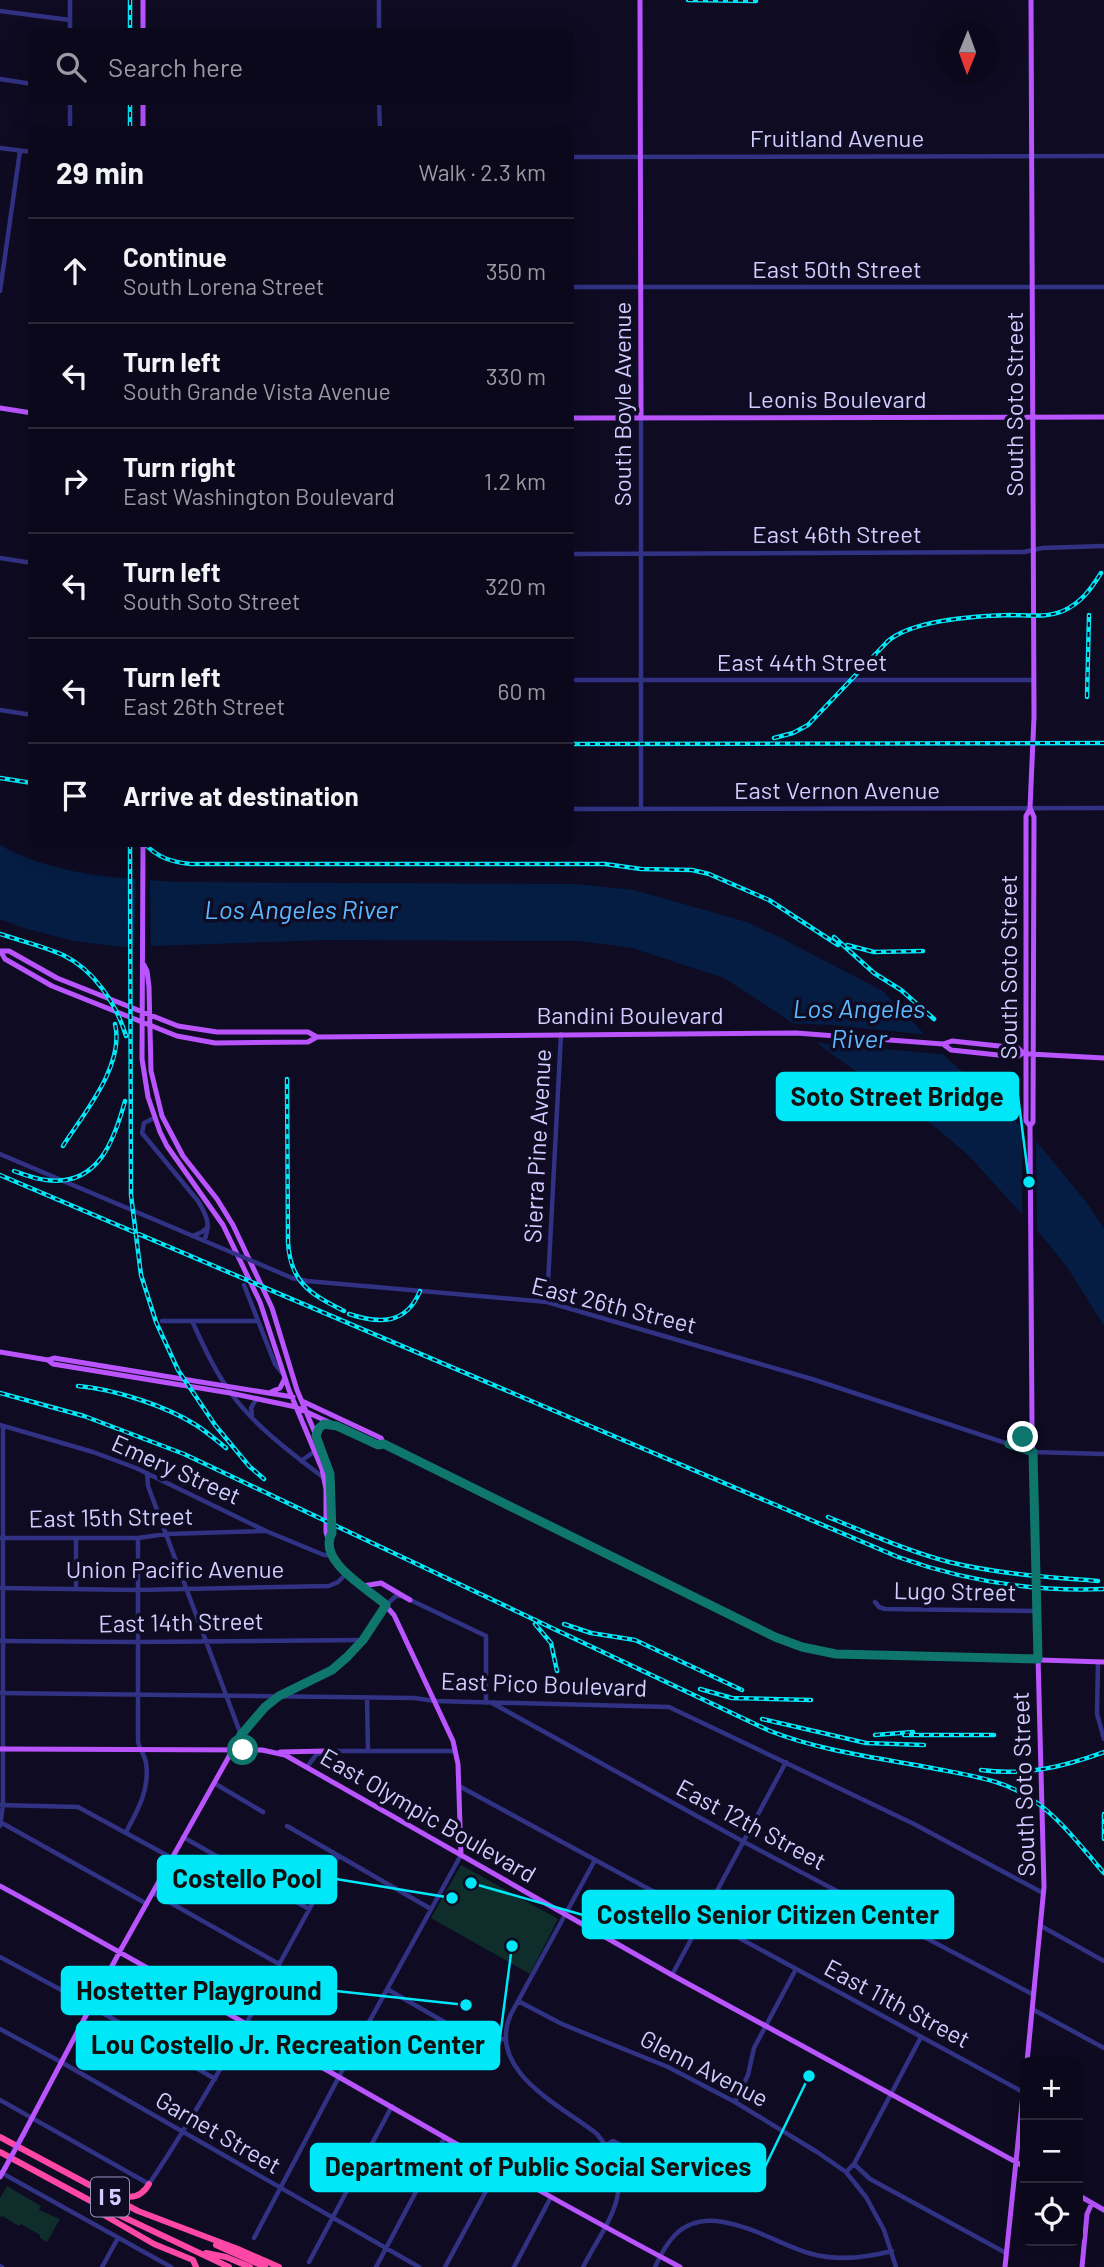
<!DOCTYPE html>
<meta charset="utf-8">
<style>
body{margin:0;font-family:Barlow,sans-serif;background:#131123;color:#f1f3f6}
.controls{position:absolute;right:21px;bottom:21px;display:grid;overflow:hidden;border-radius:10px;box-shadow:0 7px 28px #0002}
.controls button{width:63px;height:63px;display:grid;place-items:center;padding:0;border:0;border-bottom:2px solid #2a2939;background:#0a081a;color:#f1f3f6;font:35px sans-serif}
.compass{position:absolute;left:936px;top:21px;width:63px;height:63px;border-radius:50%;background:#0a081a;box-shadow:0 7px 28px #0002;rotate:181deg}
.stop{position:absolute;width:21px;height:21px;margin:-16px;border:5px solid #0f766e;border-radius:50%;background:#fff}
.stop.end{background:#0f766e;border-color:#fff;box-shadow:0 2px 7px #0008}
.list{margin:0;padding:0;list-style:none}
h2{display:flex;justify-content:space-between;align-items:center;height:91px;margin:0;padding:0 28px;font-size:30px}
h2 small{font-size:23px;font-weight:400;color:#999aa2}
.list li{display:grid;grid-template-columns:46px 1fr auto;gap:21px;align-items:center;box-sizing:border-box;height:105px;padding:0 28px;border-top:2px solid #2a2939}
.list b{display:block;font-size:26px;white-space:nowrap}
.list p{margin:0;font-size:23px;white-space:nowrap;color:#999aa2}
.list em{font-size:23px;font-style:normal;color:#999aa2}
.icon{flex:none;width:38px;height:38px;fill:none;stroke:currentColor;stroke-width:2;stroke-linecap:round;stroke-linejoin:round}
.map{position:relative;flex:none;width:1104px;height:2267px;overflow:hidden}
.search{position:absolute;background:#0a081a;box-shadow:0 7px 28px #0002;left:28px;top:28px;width:546px;height:77px;display:flex;align-items:center;gap:18px;box-sizing:border-box;padding:0 24px;border-radius:10px;color:#999aa2;font-size:26px}
.panel{position:absolute;background:#0a081a;box-shadow:0 7px 28px #0002;left:28px;top:126px;width:546px;height:721px;border-radius:10px}
.map>svg:first-child{display:block}
.green{fill:#0e2d2b}
.water{fill:#051d42}
.pier{fill:#0e0b22}
.lines{fill:none;stroke-linecap:round;stroke-linejoin:round}
.minor{stroke:#323285;stroke-width:4.5}
.major{stroke:#b954ff;stroke-width:5}
.highway{stroke:#ff48a6;stroke-width:6}
.rail-casing{stroke:#00e8f8;stroke-width:4.5}
.rail{stroke:#0e0b22;stroke-width:2;stroke-dasharray:5;stroke-linecap:butt}
.minor-bridge{stroke:#323285;stroke-width:4.5}
.major-bridge{stroke:#b954ff;stroke-width:5}
.route{stroke:#0f766e;stroke-width:9}
.labels{text-anchor:middle;stroke-width:7;stroke-linejoin:round;paint-order:stroke}
.shield{fill:#0e0b22;stroke:#9693bd;stroke-width:2}
.shield-label{font-size:23px;font-weight:bold;fill:#d1cdff}
.street-label{font-size:24px;fill:#d1cdff;stroke:#0e0b22}
.water-label{font-size:26px;font-style:italic;fill:#5bb9ff;stroke:#0e0b22}
.leader{fill:none;stroke:#00e8f8;stroke-width:2.5}
.callout-dot{fill:#00e8f8;stroke:#0e0b22;stroke-width:2.5}
.callout{fill:#00e8f8;stroke:#00e8f8;stroke-width:2.5}
.callout-label{font-size:26px;text-anchor:middle;font-weight:bold;fill:#111}
</style>
<div class="map">
<svg width="1104" height="2267" viewBox="0 0 1104 2267">
<rect width="100%" height="100%" fill="#0e0b22"/>
<path class="green" d="M461 1865 558 1919 530 1974 431 1918Z
M7 2186 41 2206 39 2210 60 2219 47 2242 40 2238V2235L21 2224 19 2226 2 2216 0 2218V2198Z"/>
<path class="water" d="M0 845C52 875 117 878 175 882L576 884 634 890 747 922 783 939 883 991 949 1060 997 1102 1042 1148 1087 1203 1104 1229V1326L1067 1267 1043 1237 969 1156 934 1126 826 1050 784 1017 724 978 632 948 579 941 327 940 124 947 73 941 24 928 0 919Z"/>
<path class="pier" d="M136 876 150 877 151 950H134Z
M786 1023 831 1025 930 1035 949 1055 811 1042Z
M1022 1125 1036 1140 1037 1236 1022 1220Z"/>
<g class="lines">
<path class="minor" d="M70 0V32
M379 0V32
M0 11 70 20
M0 79 32 84
M379 102 380 130
M70 130V102
M0 148 32 152
M570 157 1104 156
M570 287H1104
M0 291 20 151
M570 554 1024 552 1042 548 1104 546
M0 558 32 563
M570 680H1034
M0 710 32 715
M570 809 1104 808
M641 809V418
M154 1118 144 1123 142 1133 198 1201C207 1216 211 1224 204 1241
M0 1154 233 1253
M192 1236 202 1232 208 1227
M257 1263 292 1278 307 1281 547 1302 812 1379 1033 1452 1104 1454
M244 1285 275 1364 283 1374
M547 1302 561 1034
M162 1321H258
M192 1321C203 1345 215 1372 231 1393 253 1425 294 1455 324 1478
M252 1415 251 1408 257 1398
M0 1425 93 1452 136 1468 266 1531 324 1555H333
M301 1461 315 1451
M147 1473 148 1486 241 1735
M0 1538H138L166 1534 265 1531
M76 1538V1589
M0 1588 137 1590 329 1586 338 1582 346 1574
M875 1602 879 1607 885 1609 1037 1611
M386 1605 396 1596H402L486 1636V1703
M0 1641 137 1642 363 1640
M1098 1662 1097 1714 1104 1739
M0 1693 414 1698 435 1701 669 1707 914 1824 1043 1893
M367 1697 368 1751
M492 1703 744 1842 1034 1995
M307 1767 316 1755 326 1751H455
M214 1783 263 1812
M459 1786 1023 2092
M0 1805 78 1807 172 1858
M2 1823 147 1904
M0 1826 3 1805V1426
M287 1826 431 1909
M126 1832C138 1810 150 1789 146 1763 145 1756 140 1749 138 1742V1538
M183 1837 309 1909
M153 1893 279 1964
M1041 1926 1104 1961
M0 1957 91 2006 215 2079
M672 1975 786 1762
M387 1989 474 2039 486 2041 505 2039
M518 2001 562 2024 668 2067 735 2102 817 2152 846 2172 866 2197 884 2230 896 2267
M1032 2009 1104 2048
M0 2029 61 2062 419 2267
M0 2100 149 2184C219 2079 277 1967 338 1857
M735 2102 748 2075 754 2048 796 1969
M606 2145 613 2141 660 2166
M854 2164 870 2179 1006 2253
M0 2172 171 2267
M846 2172 854 2164 921 2037
M254 2238 342 2071 461 1855
M309 2262 392 2106
M0 2266 2 2267
M102 2267 118 2238
M376 2267 445 2137
M445 2267 499 2167
M514 2267 551 2197
M583 2267C610 2216 640 2187 597 2134 562 2106 485 2071 511 2014L595 1860
M655 2267C660 2256 666 2244 675 2235 712 2198 773 2244 812 2254 838 2261 865 2258 892 2251"/>
<path class="major" d="M143 0V32
M640 0 641 418
M143 130V102
M0 408 32 413
M570 418 1104 417
M143 844 142 1059 148 1097 160 1132 167 1146 223 1225 260 1302 289 1390 322 1469 326 1489V1532L333 1555 346 1574 377 1596 394 1615 453 1741 458 1764 461 1855
M0 951H9L57 978 178 1026 217 1032H308L317 1037 796 1033 943 1044 952 1041 1018 1048 1023 1053 1030 1054 1104 1058
M1 952 5 959 52 986 177 1036 215 1043 308 1042 317 1037
M144 965 147 971 149 987 151 1071 162 1116 183 1156 217 1199 233 1225 272 1308 297 1390 328 1464 332 1484V1533L329 1537
M943 1044 951 1050 1017 1057 1023 1053
M1030 1126 1026 1121V816L1030 809
M0 1352 48 1360 53 1364 230 1393 296 1407 378 1445 384 1444 775 1637 802 1647 836 1654 1104 1662
M48 1360 54 1358 293 1397
M271 1392 280 1388 285 1378
M302 1401 381 1438 384 1444
M316 1436 321 1425 331 1424
M1009 1444 1022 1437 1032 1425
M363 1586 381 1583 410 1600
M0 1749 262 1750 285 1755 672 1975 1025 2167
M280 1752 326 1751
M0 1886C228 2010 450 2145 680 2267
M1027 2062 1044 1887 1032 1425 1030 1126 1033 1122 1034 817 1030 808 1034 717 1031 0
M23 2135 120 1951 241 1735 255 1717 279 1697 325 1674 347 1657 363 1640 386 1605
M0 2177 5 2168
M1078 2195 1104 2210
M1005 2267 1025 2075
M1082 2267 1087 2214 1092 2203"/>
<path class="highway" d="M0 2137 138 2211 238 2249 279 2267
M0 2152 100 2206 229 2267
M96 2186C117 2193 136 2207 149 2184
M100 2206 104 2215 154 2244 193 2260 196 2267
M216 2245 265 2267
M206 2253 226 2257 250 2267"/>
<g class="rail-casing">
<path id="rail" d="M130 0V32
M688 0 756 1
M130 102V130
M1087 697 1089 615
M774 738 793 733 808 725 888 641C913 620 976 616 1009 615 1027 615 1046 618 1063 611 1081 603 1091 589 1101 573
M570 744 1104 743
M0 778 32 783
M130 844 131 1195 141 1275 156 1322 178 1370 215 1425 249 1466 264 1479
M145 844C158 858 172 862 191 864H605L641 869 692 870 709 874 769 900 838 945
M0 934C21 941 43 946 63 955 94 970 116 1003 126 1036
M834 937 874 973 901 990 934 1019
M847 945 874 952 923 951
M287 1079 288 1242C290 1282 310 1294 344 1311
M63 1146C84 1113 125 1065 115 1024
M14 1171C25 1175 35 1179 46 1180 98 1187 114 1141 125 1101
M0 1175 898 1557C965 1581 1033 1592 1104 1589
M349 1314C379 1324 406 1325 420 1291
M78 1386C114 1389 166 1406 196 1425 207 1432 217 1441 226 1448
M0 1393 84 1416 184 1454 770 1731C821 1751 878 1758 932 1768 966 1775 1004 1779 1033 1800 1061 1819 1082 1848 1104 1873
M828 1517C868 1533 907 1551 949 1562 998 1574 1048 1577 1098 1581
M535 1624 551 1643 557 1671
M564 1624 591 1633 635 1640 742 1690
M700 1689 732 1698 811 1700
M762 1719 866 1743 924 1745
M875 1735 913 1732
M904 1735H994
M981 1770C1025 1776 1063 1767 1104 1752
M1104 1814V1839"/>
</g>
<use href="#rail" class="rail"/>
<path class="minor-bridge" d="M233 1253 257 1263"/>
<path class="major-bridge" d="M5 2168 23 2135"/>
</g>
<g class="lines">
<path class="route" d="M243 1750H232L241 1735 265 1707 279 1696 332 1670 347 1657 363 1640 386 1605C370 1590 316 1561 332 1533L330 1474 316 1436 319 1428 324 1424 337 1426 378 1445 384 1444 775 1637 802 1647 836 1654 1038 1659 1033 1452 1009 1444 1023 1437"/>
</g>
<g class="labels">
<rect class="shield" x="91" y="2177.5" width="38" height="39" rx="5"/>
<g class="shield-label">
<text x="110" y="2205">I 5</text>
</g>
<g class="street-label">
<text x="837" y="147">Fruitland Avenue</text>
<text x="837" y="278">East 50th Street</text>
<text x="837" y="408">Leonis Boulevard</text>
<text transform="translate(623 404) rotate(-90)" y="8">South Boyle Avenue</text>
<text transform="translate(1015 404) rotate(-90)" y="8">South Soto Street</text>
<text x="837" y="543">East 46th Street</text>
<text x="802" y="671">East 44th Street</text>
<text x="837" y="799">East Vernon Avenue</text>
<text transform="translate(1009 967) rotate(-90)" y="8">South Soto Street</text>
<text x="630" y="1024">Bandini Boulevard</text>
<text transform="translate(538 1146) rotate(-87)" y="8">Sierra Pine Avenue</text>
<text transform="translate(614 1306) rotate(14)" y="8">East 26th Street</text>
<text transform="translate(176 1470) rotate(24)" y="8">Emery Street</text>
<text transform="translate(111 1518) rotate(-1)" y="8">East 15th Street</text>
<text x="175" y="1578">Union Pacific Avenue</text>
<text transform="translate(955 1592) rotate(1)" y="8">Lugo Street</text>
<text transform="translate(181 1623) rotate(-1)" y="8">East 14th Street</text>
<text transform="translate(544 1685) rotate(2)" y="8">East Pico Boulevard</text>
<text transform="translate(1024 1784) rotate(-92)" y="8">South Soto Street</text>
<text transform="translate(428 1816) rotate(30)" y="8">East Olympic Boulevard</text>
<text transform="translate(751 1825) rotate(28)" y="8">East 12th Street</text>
<text transform="translate(897 2004) rotate(28)" y="8">East 11th Street</text>
<text transform="translate(704 2069) rotate(27)" y="8">Glenn Avenue</text>
<text transform="translate(218 2133) rotate(30)" y="8">Garnet Street</text>
</g>
<g class="water-label">
<text x="301" y="919">Los Angeles River</text>
<text x="859" y="1018">Los Angeles<tspan x="859" dy="30">River</tspan></text>
</g>
</g>
<path class="leader" d="M1029 1182L1018 1096M452 1898L336 1879M471 1883L583 1915M466 2005L336 1991M512 1946L499 2045M809 2076L765 2167"/>
<g class="callout-dot">
<circle cx="1029" cy="1182" r="7"/>
<circle cx="452" cy="1898" r="7"/>
<circle cx="471" cy="1883" r="7"/>
<circle cx="466" cy="2005" r="7"/>
<circle cx="512" cy="1946" r="7"/>
<circle cx="809" cy="2076" r="7"/>
</g>
<g class="callout">
<rect x="777" y="1073" width="241" height="47" rx="7"/>
<rect x="158" y="1856" width="178" height="47" rx="7"/>
<rect x="583" y="1891" width="370" height="47" rx="7"/>
<rect x="62" y="1967" width="274" height="47" rx="7"/>
<rect x="77" y="2022" width="422" height="47" rx="7"/>
<rect x="311" y="2144" width="454" height="47" rx="7"/>
</g>
<g class="callout-label">
<text x="897" y="1106">Soto Street Bridge</text>
<text x="247" y="1888">Costello Pool</text>
<text x="768" y="1924">Costello Senior Citizen Center</text>
<text x="199" y="2000">Hostetter Playground</text>
<text x="288" y="2054">Lou Costello Jr. Recreation Center</text>
<text x="538" y="2176">Department of Public Social Services</text>
</g>
</svg>
<div class="controls">
<button>+</button>
<button>−</button>
<button><svg class="icon" aria-label="locate" viewBox="0 0 24 24"><circle cx="12" cy="12" r="6"/><path d="M12 2v4M12 18v4M2 12h4M18 12h4"/></svg></button>
</div>
<svg class="compass" viewBox="-18 -18 36 36"><path d="M0-13l5 13h-10z" fill="#e53935"/><path d="M0 13l5-13h-10z" fill="#999aa2"/></svg>
<div class="stop" style="left:243px;top:1750px"></div>
<div class="stop end" style="left:1023px;top:1437px"></div>
<div class="search"><svg class="icon" aria-label="search" viewBox="0 0 24 24"><circle cx="10" cy="10" r="6"/><path d="M15 15l6 6"/></svg>Search here</div>
<section class="panel">
<h2>29 min<small>Walk · 2.3 km</small></h2>
<ul class="list">
<li><svg class="icon" aria-label="ahead" viewBox="0 0 24 24"><path d="M12 20V5M6 11l6-6 6 6"/></svg><div><b>Continue</b><p>South Lorena Street</p></div><em>350 m</em></li>
<li><svg class="icon" aria-label="left" viewBox="0 0 24 24"><path d="M17 20v-9H6M10 6l-5 5 5 5"/></svg><div><b>Turn left</b><p>South Grande Vista Avenue</p></div><em>330 m</em></li>
<li><svg class="icon" aria-label="right" viewBox="0 0 24 24"><path d="M7 20v-9h11M14 6l5 5-5 5"/></svg><div><b>Turn right</b><p>East Washington Boulevard</p></div><em>1.2 km</em></li>
<li><svg class="icon" aria-label="left" viewBox="0 0 24 24"><path d="M17 20v-9H6M10 6l-5 5 5 5"/></svg><div><b>Turn left</b><p>South Soto Street</p></div><em>320 m</em></li>
<li><svg class="icon" aria-label="left" viewBox="0 0 24 24"><path d="M17 20v-9H6M10 6l-5 5 5 5"/></svg><div><b>Turn left</b><p>East 26th Street</p></div><em>60 m</em></li>
<li><svg class="icon" aria-label="arrive" viewBox="0 0 24 24"><path d="M6 21V4h12l-3 4 3 4H6"/></svg><div><b>Arrive at destination</b></div></li>
</ul>
</section>
</div>
